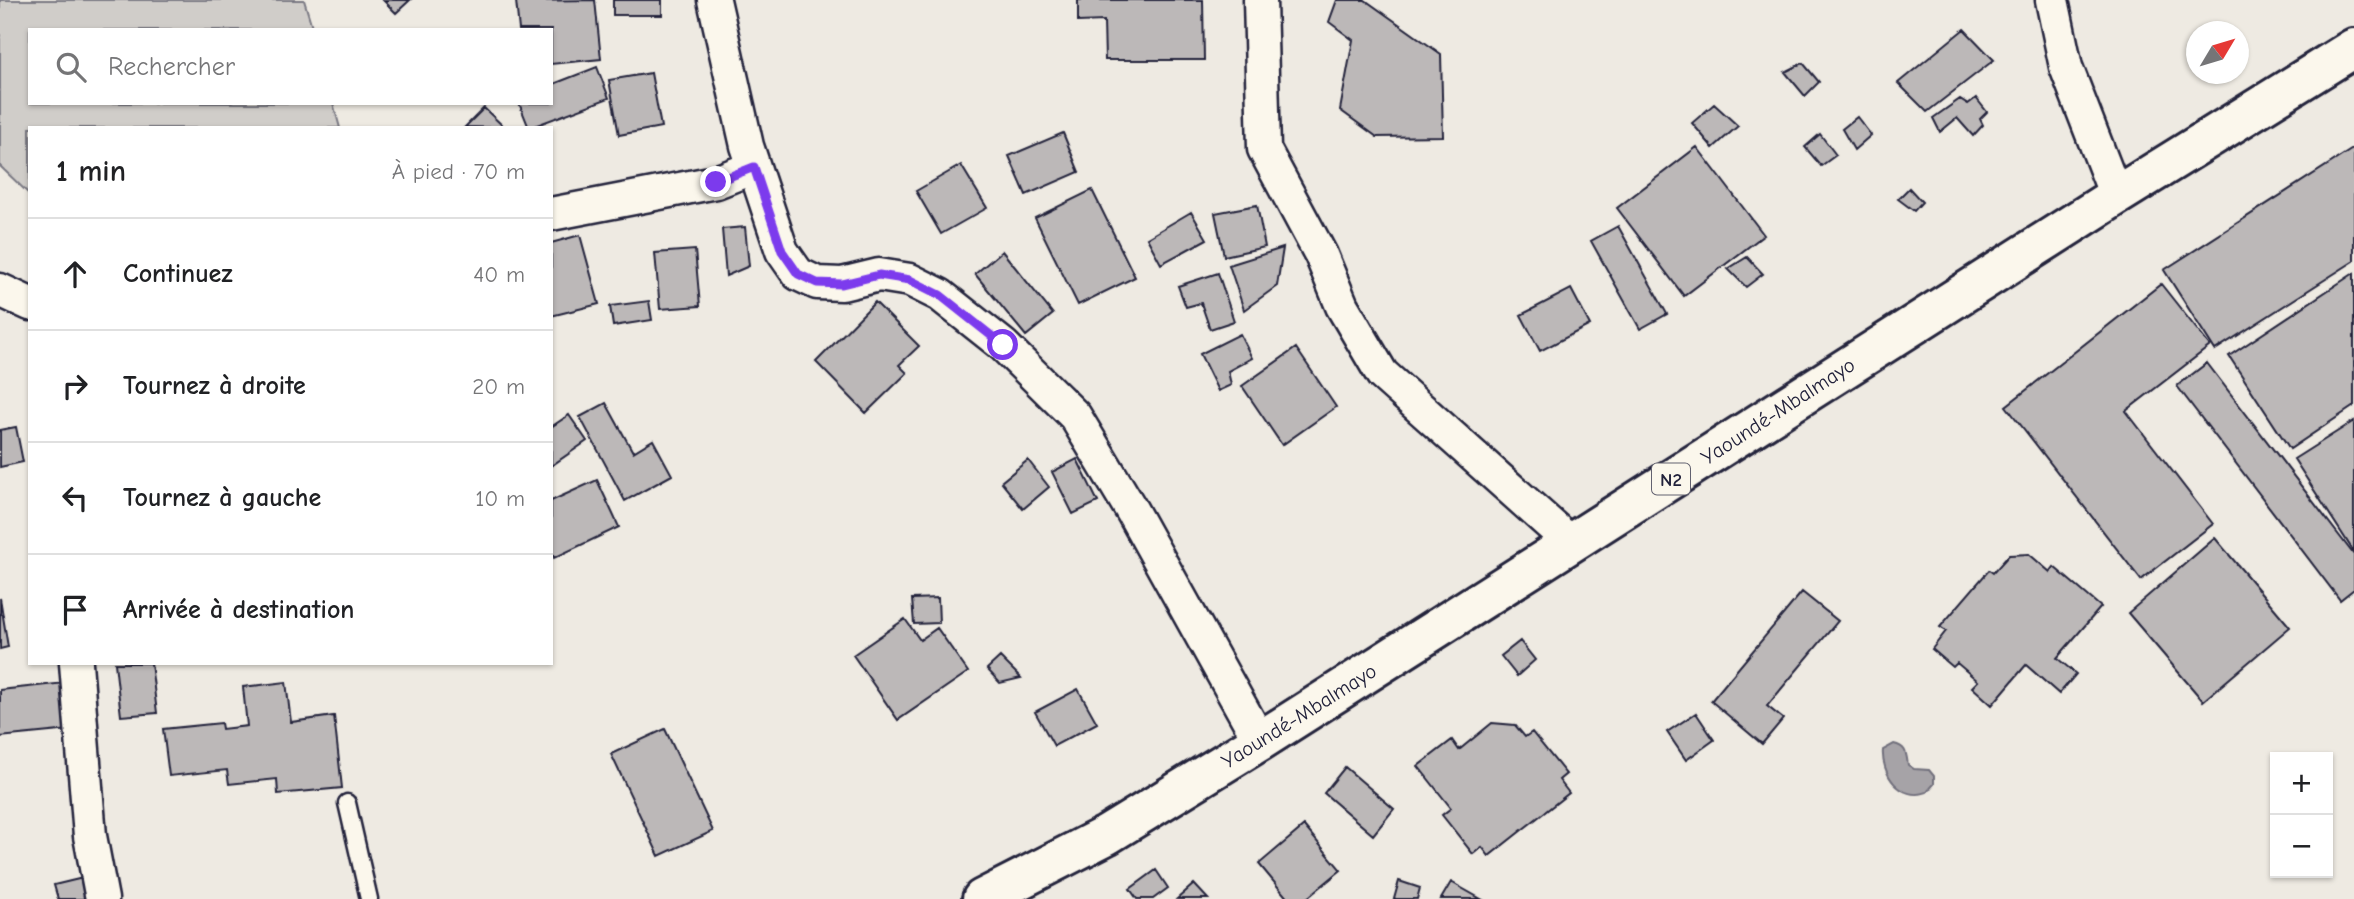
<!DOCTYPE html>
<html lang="fr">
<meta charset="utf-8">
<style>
body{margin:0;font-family:"Comic Neue",sans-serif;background:#f6f6f6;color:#202124}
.controls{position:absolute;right:21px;bottom:21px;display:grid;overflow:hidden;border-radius:0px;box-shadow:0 2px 5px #0004}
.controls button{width:63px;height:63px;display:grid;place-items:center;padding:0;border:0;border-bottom:2px solid #e0e0e0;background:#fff;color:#202124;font:35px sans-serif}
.compass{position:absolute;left:2186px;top:21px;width:63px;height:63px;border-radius:50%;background:#fff;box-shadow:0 2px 5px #0004;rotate:52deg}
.stop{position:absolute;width:21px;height:21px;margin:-16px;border:5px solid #7c3aed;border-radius:50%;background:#fff}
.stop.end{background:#7c3aed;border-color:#fff;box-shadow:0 2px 7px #0008}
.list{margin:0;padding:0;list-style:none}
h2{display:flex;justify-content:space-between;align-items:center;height:91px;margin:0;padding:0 28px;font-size:30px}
h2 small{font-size:23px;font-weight:400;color:#757577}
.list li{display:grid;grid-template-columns:46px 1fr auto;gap:21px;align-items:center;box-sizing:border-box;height:112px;padding:0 28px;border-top:2px solid #e0e0e0}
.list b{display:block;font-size:26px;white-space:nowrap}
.list em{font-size:23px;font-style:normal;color:#757577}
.icon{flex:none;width:38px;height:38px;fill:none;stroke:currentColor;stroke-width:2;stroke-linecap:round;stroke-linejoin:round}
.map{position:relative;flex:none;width:2354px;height:899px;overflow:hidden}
.search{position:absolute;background:#fff;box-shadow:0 2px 5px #0004;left:28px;top:28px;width:525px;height:77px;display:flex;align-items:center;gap:18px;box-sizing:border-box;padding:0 24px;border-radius:0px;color:#757577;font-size:26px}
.panel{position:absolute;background:#fff;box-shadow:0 2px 5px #0004;left:28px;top:126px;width:525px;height:539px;border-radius:0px}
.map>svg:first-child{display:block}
.green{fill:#d0cdc9;stroke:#797882;stroke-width:2}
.water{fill:#a6a3a7;stroke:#716f7c;stroke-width:2}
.building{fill:#bcb8b8;stroke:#22223b;stroke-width:2}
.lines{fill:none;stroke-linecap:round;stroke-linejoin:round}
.service-casing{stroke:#22223b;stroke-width:21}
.minor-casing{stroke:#22223b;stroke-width:37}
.trunk-casing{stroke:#22223b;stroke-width:44}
.service{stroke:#fbf7ec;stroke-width:16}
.minor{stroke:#fbf7ec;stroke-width:32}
.trunk{stroke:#fbf7ec;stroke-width:38}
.route{stroke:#7c3aed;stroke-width:9}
.labels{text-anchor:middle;stroke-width:5;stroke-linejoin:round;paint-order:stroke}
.shield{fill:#fbf7ec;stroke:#636270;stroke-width:2}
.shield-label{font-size:19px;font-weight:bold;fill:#22223b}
.street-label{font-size:21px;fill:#22223b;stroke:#fbf7ec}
</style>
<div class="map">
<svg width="2354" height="899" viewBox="0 0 2354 899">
<rect width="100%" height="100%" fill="#eeeae2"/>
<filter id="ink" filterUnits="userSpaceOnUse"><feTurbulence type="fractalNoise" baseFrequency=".0143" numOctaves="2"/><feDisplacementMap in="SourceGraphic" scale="14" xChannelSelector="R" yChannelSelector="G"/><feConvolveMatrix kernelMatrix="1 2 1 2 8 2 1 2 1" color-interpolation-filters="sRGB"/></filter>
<g filter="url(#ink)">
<path class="green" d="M0 0H304L313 30H30V103H333L340 128H30V195L0 166Z"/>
<path class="water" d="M1894 744C1907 747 1906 754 1908 765L1914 769 1929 770 1934 776V784L1927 792C1900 802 1881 773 1883 750Z"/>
<path class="building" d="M383 0H410L396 13Z
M595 0 601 59 551 64V30H519L516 1Z
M613 0H662V15H613Z
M1078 0H1203L1204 60H1105L1104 21 1078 22Z
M1337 0H1365L1441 54 1443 136 1377 137 1340 110 1353 40 1329 22Z
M1964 29 1994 60 1927 112 1898 83Z
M1803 63 1819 82 1805 96 1785 72Z
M597 67 609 98 529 128 519 103H551V85Z
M651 73 661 127 619 135 609 80Z
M1976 98 1987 112 1980 119 1983 125 1973 136 1957 118 1940 132 1933 118 1960 99 1968 104Z
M1714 104 1738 126 1713 148 1692 123Z
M484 108 505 128 465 127Z
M1857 117 1871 135 1854 150 1842 129Z
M1063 133 1079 172 1026 195 1009 156Z
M1820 134 1836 155 1821 166 1805 147Z
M1697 147 1764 235 1684 296 1617 208Z
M2354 148V261L2215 350 2164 270Z
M961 165 987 208 941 234 916 191Z
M1909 188 1922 202 1914 211 1898 199Z
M1092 190 1135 277 1078 305 1035 218Z
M1257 205 1265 247 1224 256 1215 213Z
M1191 212 1207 239 1161 264 1147 238Z
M1618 226 1667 314 1640 329 1591 241Z
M745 227 749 266 726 276 722 229Z
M580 235 599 304 551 316V243Z
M1283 248 1277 286 1244 310 1229 265Z
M695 250 700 306 660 309 655 253Z
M1002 251 1053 314 1026 336 975 274Z
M1747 257 1763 274 1746 287 1728 269Z
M1218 273 1234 321 1210 329 1201 303 1186 307 1178 286Z
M2354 273V406L2290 449 2229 356Z
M2161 284 2210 346 2126 411 2213 524 2141 580 2006 406Z
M1571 289 1590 325 1540 351 1521 315Z
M649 301 652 320 613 326 610 306Z
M875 302 919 346 899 365 907 373 866 413 816 362Z
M1240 334 1252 358 1228 371 1231 385 1218 391 1200 354Z
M1296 348 1336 407 1282 445 1242 386Z
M2207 363 2354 555V589L2340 600 2177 386Z
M606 403 633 452 653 440 672 475 625 501 580 417Z
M569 415 587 441 551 466V427Z
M2354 421V552L2294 459Z
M16 427 23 462 0 467V430Z
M1077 459 1098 502 1073 514 1052 472Z
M1028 460 1049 487 1023 509 1001 482Z
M597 480 619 527 554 558 551 551V501Z
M2215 538 2290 627 2203 701 2128 613Z
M2029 554 2050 572 2054 567 2101 607 2057 658 2076 674 2059 694 2026 665 1992 705 1972 687 1978 681 1957 663 1953 667 1932 649 1946 631 1940 627 1989 570 1993 573 2009 555Z
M1802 592 1838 621 1767 706 1783 719 1762 744 1711 701Z
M0 598 8 647 0 649Z
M938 598 939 623 914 624 912 599Z
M905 619 920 640 937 628 968 672 898 720 853 655Z
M1520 641 1535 660 1517 676 1501 656Z
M1000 657 1021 678 1000 683 987 669Z
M115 663H151L157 713 121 716Z
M286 682 291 722 334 716 342 788 278 794 277 779 229 784 227 770 169 776 163 729 221 723 222 729 247 726 243 687Z
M65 683 70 730 0 737V690Z
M1078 689 1097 723 1054 746 1035 712Z
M1696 713 1714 740 1686 760 1667 732Z
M1492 723 1515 725 1525 737 1532 732 1566 774 1559 780 1569 793 1489 856 1482 847 1473 854 1442 815 1451 808 1418 766 1452 740 1459 750Z
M665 729 713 831 659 856 611 754Z
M1345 767 1394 809 1373 835 1324 793Z
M1304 826 1341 870 1306 899H1288L1259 864Z
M1156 870 1168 888 1153 899H1137L1130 889Z
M83 878 88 899H58L54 885Z
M1399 881 1420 888 1417 899H1394Z
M1451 882 1481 899H1441Z
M1194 884 1208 899H1177Z"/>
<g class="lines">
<g class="service-casing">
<path id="service" d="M347 803 369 899"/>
</g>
<g class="minor-casing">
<path id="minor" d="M714 0 747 146 782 251 798 274 817 283 842 284 879 275 910 280 940 295 1003 345 1075 416 1132 511 1260 741
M1260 0 1264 149 1321 255 1342 306 1382 374 1571 543
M2052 0 2066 67 2116 196
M551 214 716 182 754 167
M0 290 30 304
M76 663 90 836 102 899"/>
</g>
<g class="trunk-casing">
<path id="trunk" d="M982 899 1107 835 1260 741 2116 196 2354 48"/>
</g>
<use href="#service" class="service"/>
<use href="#minor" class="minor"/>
<use href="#trunk" class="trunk"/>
</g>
</g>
<g class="lines" filter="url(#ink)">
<path class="route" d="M716 182 754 167 782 251 798 274 817 283 842 284 879 275 910 280 940 295 1003 345"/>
</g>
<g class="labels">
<rect class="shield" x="1652" y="463.5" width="38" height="31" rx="5"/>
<g class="shield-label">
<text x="1671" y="486">N2</text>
</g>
<g class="street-label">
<text transform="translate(1778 411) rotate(-33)" y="7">Yaoundé-Mbalmayo</text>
<text transform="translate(1299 716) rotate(-32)" y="7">Yaoundé-Mbalmayo</text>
</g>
</g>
</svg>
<div class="controls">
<button>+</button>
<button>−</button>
</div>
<svg class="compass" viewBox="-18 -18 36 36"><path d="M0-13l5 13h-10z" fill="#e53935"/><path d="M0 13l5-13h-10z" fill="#757577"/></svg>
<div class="stop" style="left:1003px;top:345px"></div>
<div class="stop end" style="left:716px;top:182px"></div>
<div class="search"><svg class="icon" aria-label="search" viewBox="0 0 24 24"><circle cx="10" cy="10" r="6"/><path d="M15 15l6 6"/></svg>Rechercher</div>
<section class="panel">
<h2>1 min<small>À pied · 70 m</small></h2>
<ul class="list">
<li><svg class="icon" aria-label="ahead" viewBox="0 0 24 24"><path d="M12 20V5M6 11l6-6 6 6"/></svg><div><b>Continuez</b></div><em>40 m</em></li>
<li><svg class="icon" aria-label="right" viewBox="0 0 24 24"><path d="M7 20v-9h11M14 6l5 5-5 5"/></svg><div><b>Tournez à droite</b></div><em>20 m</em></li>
<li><svg class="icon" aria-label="left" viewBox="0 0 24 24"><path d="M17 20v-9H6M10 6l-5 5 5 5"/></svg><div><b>Tournez à gauche</b></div><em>10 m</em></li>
<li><svg class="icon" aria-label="arrive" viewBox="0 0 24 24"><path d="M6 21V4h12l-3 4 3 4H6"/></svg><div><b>Arrivée à destination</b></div></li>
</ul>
</section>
</div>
